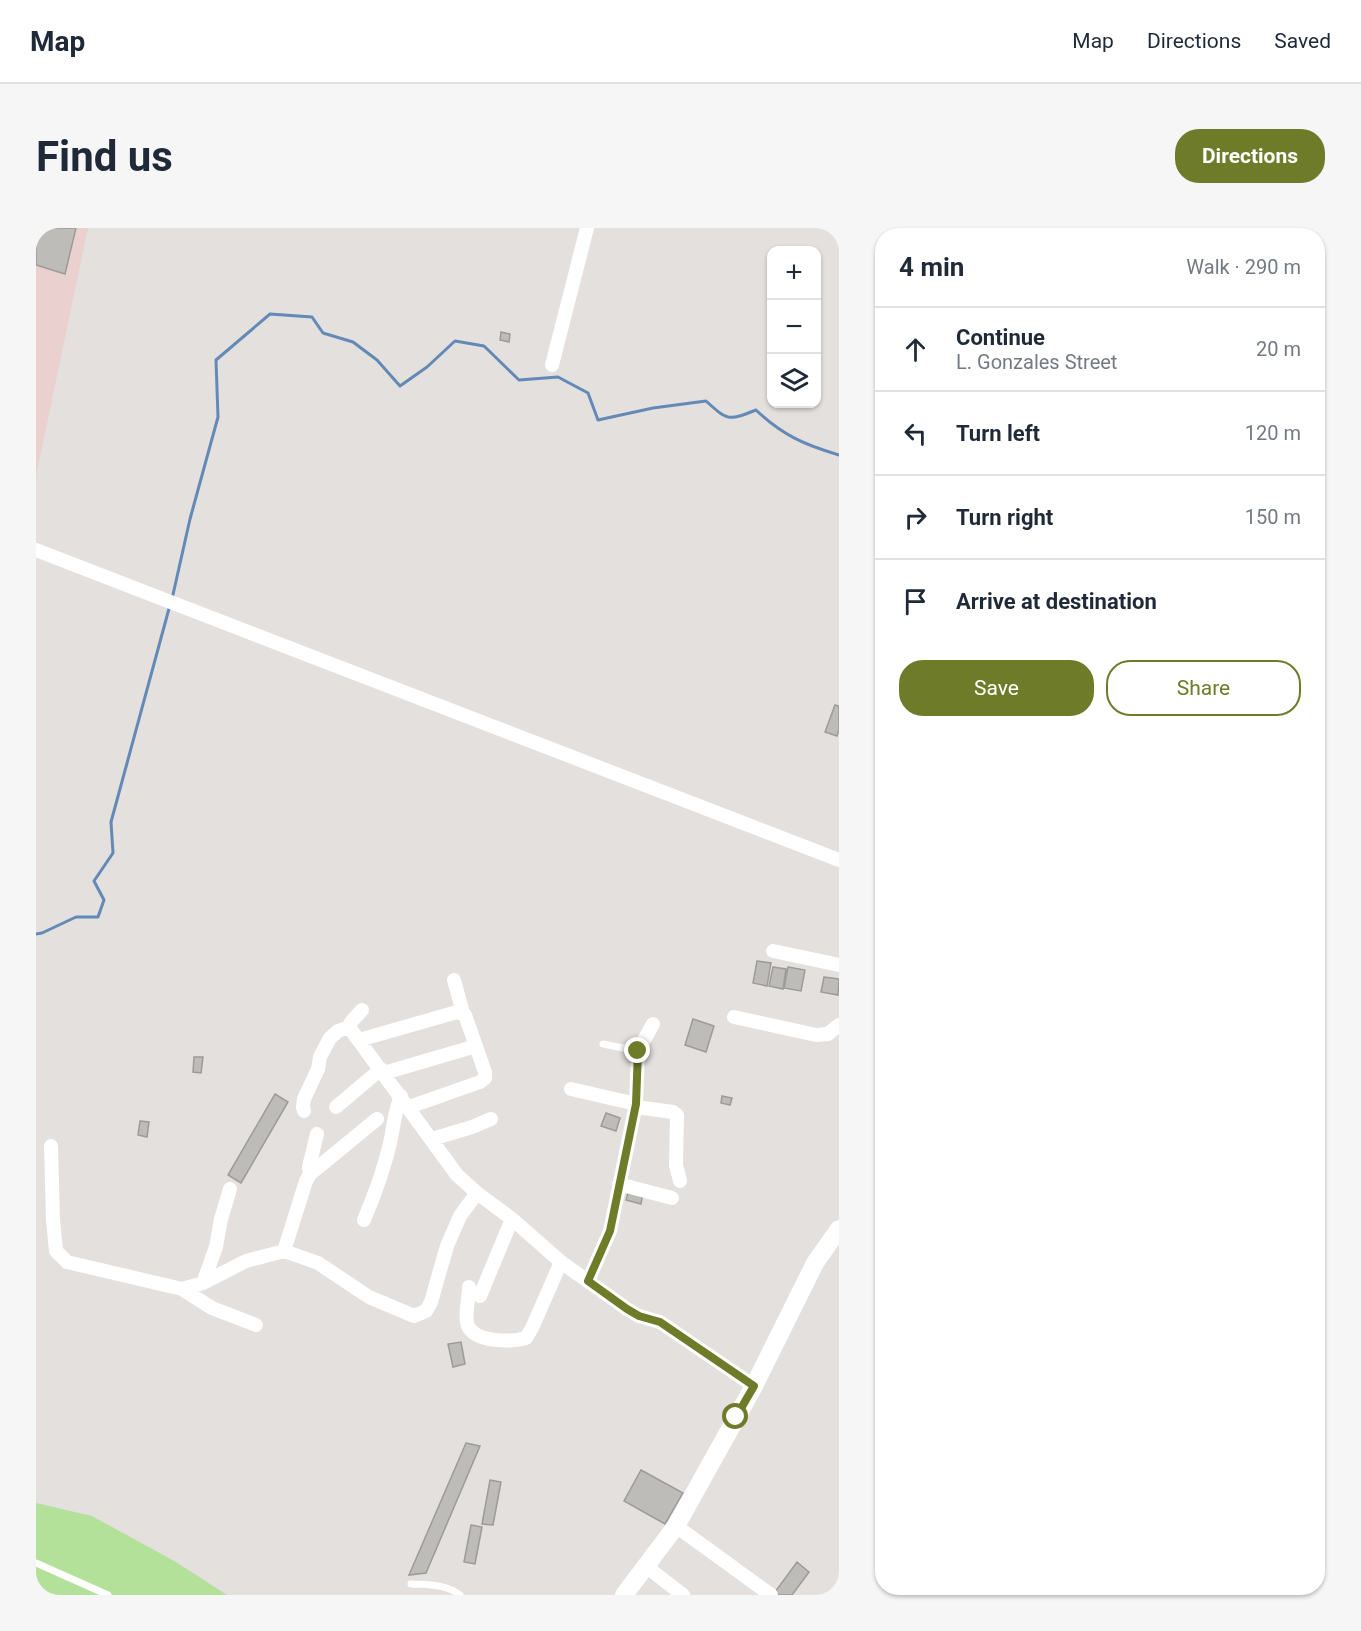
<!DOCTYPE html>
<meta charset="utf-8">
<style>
body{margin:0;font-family:Roboto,sans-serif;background:#f6f6f7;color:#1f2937}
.controls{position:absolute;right:18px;top:18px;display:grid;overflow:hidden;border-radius:12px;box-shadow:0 2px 4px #0004}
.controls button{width:54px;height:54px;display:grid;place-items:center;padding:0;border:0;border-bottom:2px solid #e0e1e3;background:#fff;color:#1f2937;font:30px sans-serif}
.stop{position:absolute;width:18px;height:18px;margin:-14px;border:4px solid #6e7c29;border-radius:50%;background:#fff}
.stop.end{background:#6e7c29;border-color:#fff;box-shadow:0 2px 6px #0008}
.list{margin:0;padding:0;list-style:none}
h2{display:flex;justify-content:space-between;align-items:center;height:78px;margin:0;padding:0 24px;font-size:26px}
h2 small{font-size:20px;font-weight:400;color:#747a83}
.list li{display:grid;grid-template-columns:39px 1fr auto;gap:18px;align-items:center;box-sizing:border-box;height:84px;padding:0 24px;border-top:2px solid #e0e1e3}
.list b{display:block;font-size:22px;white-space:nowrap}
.list p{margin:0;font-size:20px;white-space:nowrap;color:#747a83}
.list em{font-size:20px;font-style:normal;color:#747a83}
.actions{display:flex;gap:12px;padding:18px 24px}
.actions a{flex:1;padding:14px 0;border:2px solid #6e7c29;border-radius:24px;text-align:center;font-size:21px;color:#6e7c29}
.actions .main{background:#6e7c29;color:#fff}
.icon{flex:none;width:33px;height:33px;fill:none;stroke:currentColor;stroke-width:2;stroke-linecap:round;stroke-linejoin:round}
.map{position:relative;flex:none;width:803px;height:1367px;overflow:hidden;border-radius:24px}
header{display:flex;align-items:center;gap:36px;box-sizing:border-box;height:84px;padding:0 30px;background:#fff;border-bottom:2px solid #e0e1e3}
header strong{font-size:28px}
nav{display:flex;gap:33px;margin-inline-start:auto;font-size:21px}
.intro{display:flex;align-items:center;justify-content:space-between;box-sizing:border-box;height:144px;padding:0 36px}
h1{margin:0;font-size:42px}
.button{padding:15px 27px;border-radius:24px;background:#6e7c29;color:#fff;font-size:21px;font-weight:700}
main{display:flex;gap:36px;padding:0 36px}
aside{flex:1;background:#fff;border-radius:24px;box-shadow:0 2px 4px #0004}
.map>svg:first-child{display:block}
.industrial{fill:#ead0ce}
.green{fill:#b3e19a}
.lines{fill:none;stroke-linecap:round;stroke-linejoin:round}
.stream{stroke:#638ab7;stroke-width:3}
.building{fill:#bebcb8;stroke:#9d9b98;stroke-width:1.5}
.lane{stroke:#fff;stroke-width:7}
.street{stroke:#fff;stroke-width:14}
.secondary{stroke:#fff;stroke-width:18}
.route{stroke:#6e7c29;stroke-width:8}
</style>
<header>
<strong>Map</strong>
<nav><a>Map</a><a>Directions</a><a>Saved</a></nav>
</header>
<div class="intro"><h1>Find us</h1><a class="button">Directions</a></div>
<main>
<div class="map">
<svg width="803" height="1367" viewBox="0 0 803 1367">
<rect width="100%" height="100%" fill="#e3e0dd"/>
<path class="industrial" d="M0 0H52L0 248Z"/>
<path class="green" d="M0 1275 56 1288 140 1334 191 1367H0Z"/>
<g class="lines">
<path class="stream" d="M136 371 154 291 182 189 180 132 234 86 276 89 287 105 317 114 341 132 364 158 391 139 419 113 448 118 483 152 522 149 552 165 562 192 617 180 670 173C692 193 692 193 720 182 746 207 769 217 803 227
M0 706 6 705 40 689H62L68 672 58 653 77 625 75 594 134 377"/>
</g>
<path class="building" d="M0 0H40L29 46 0 37Z
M465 104 474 106 473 114 464 112Z
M799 477 803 478V502L801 508 789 504Z
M721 733 735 735 731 758 717 755Z
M737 739 750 741 747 761 733 758Z
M752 739 769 742 765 763 748 760Z
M788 749 803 751 802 767 785 764Z
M657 791 678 798 670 824 649 817Z
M158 829H167L165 845 157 844Z
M239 866 252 874 205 955 192 947Z
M686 868 696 870 694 877 685 875Z
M570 885 584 890 580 903 565 898Z
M104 893 113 894 111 909 102 907Z
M593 961 607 965 605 976 590 972Z
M425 1114 429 1136 417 1139 412 1116Z
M430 1215 444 1218 390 1345 373 1347Z
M605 1242 647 1265 629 1296 588 1273Z
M454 1252 465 1254 457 1297 446 1296Z
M435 1297 446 1299 439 1336 428 1334Z
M761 1334 773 1344 756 1367H743L739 1364Z"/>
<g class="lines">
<path class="lane" d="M567 816 602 823
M0 1335 72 1367
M375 1356C393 1357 410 1356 424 1367"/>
<path class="street" d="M516 137 551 0
M0 322 803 632
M737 723 803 737
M418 752 427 785
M326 782 315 794 313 799 421 947 441 965 476 991 525 1034 591 1081 603 1088 624 1094 718 1158
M698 789 780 807 792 806 803 797
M323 812 421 784 429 787 449 844V850L444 854 373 879
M348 845 440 818
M535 861 600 876 574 1003 552 1053
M600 876 602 823 617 796
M300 879 345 841
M600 879 637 884 641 887 640 937 644 953
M268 883 267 879 268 871 282 841 284 829 294 810 302 803 313 799
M396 911 436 899 455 891
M15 918 17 992 20 1023 31 1034 146 1061 167 1055 210 1033 248 1023 282 1035 333 1069 378 1088 390 1083 395 1074 411 1018 424 988 441 965
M274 946 273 939 281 906
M583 956 636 970
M328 992C339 966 348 941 354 915 358 898 358 884 365 868
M248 1023 270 953 274 946 341 891
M167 1055 180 1019 185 991 194 961
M433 1059C433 1070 428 1088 432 1098 440 1115 476 1114 490 1110L496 1100 525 1034
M146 1061 176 1080 220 1097
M444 1068 476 991
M640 1298 735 1367
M611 1339 647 1367"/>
<path class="secondary" d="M588 1367 640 1298 718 1158 779 1035 803 1001"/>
</g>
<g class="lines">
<path class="route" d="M602 823 600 876 574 1003 552 1053 591 1081 603 1088 624 1094 718 1158 700 1189"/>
</g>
</svg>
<div class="controls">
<button>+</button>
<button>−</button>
<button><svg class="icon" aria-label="layers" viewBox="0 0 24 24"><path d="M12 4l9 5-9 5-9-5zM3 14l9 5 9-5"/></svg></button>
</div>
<div class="stop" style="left:700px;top:1189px"></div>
<div class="stop end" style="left:602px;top:823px"></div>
</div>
<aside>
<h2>4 min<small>Walk · 290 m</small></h2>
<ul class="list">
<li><svg class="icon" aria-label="ahead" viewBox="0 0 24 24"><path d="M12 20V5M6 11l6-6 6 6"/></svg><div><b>Continue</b><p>L. Gonzales Street</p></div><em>20 m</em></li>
<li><svg class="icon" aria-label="left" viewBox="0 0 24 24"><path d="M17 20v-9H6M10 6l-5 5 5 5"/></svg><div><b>Turn left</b></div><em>120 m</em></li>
<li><svg class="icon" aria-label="right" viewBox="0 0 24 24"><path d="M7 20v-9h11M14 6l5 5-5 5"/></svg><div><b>Turn right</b></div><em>150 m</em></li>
<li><svg class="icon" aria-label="arrive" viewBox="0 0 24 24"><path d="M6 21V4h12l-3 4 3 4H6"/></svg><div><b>Arrive at destination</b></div></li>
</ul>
<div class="actions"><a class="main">Save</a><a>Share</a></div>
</aside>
</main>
